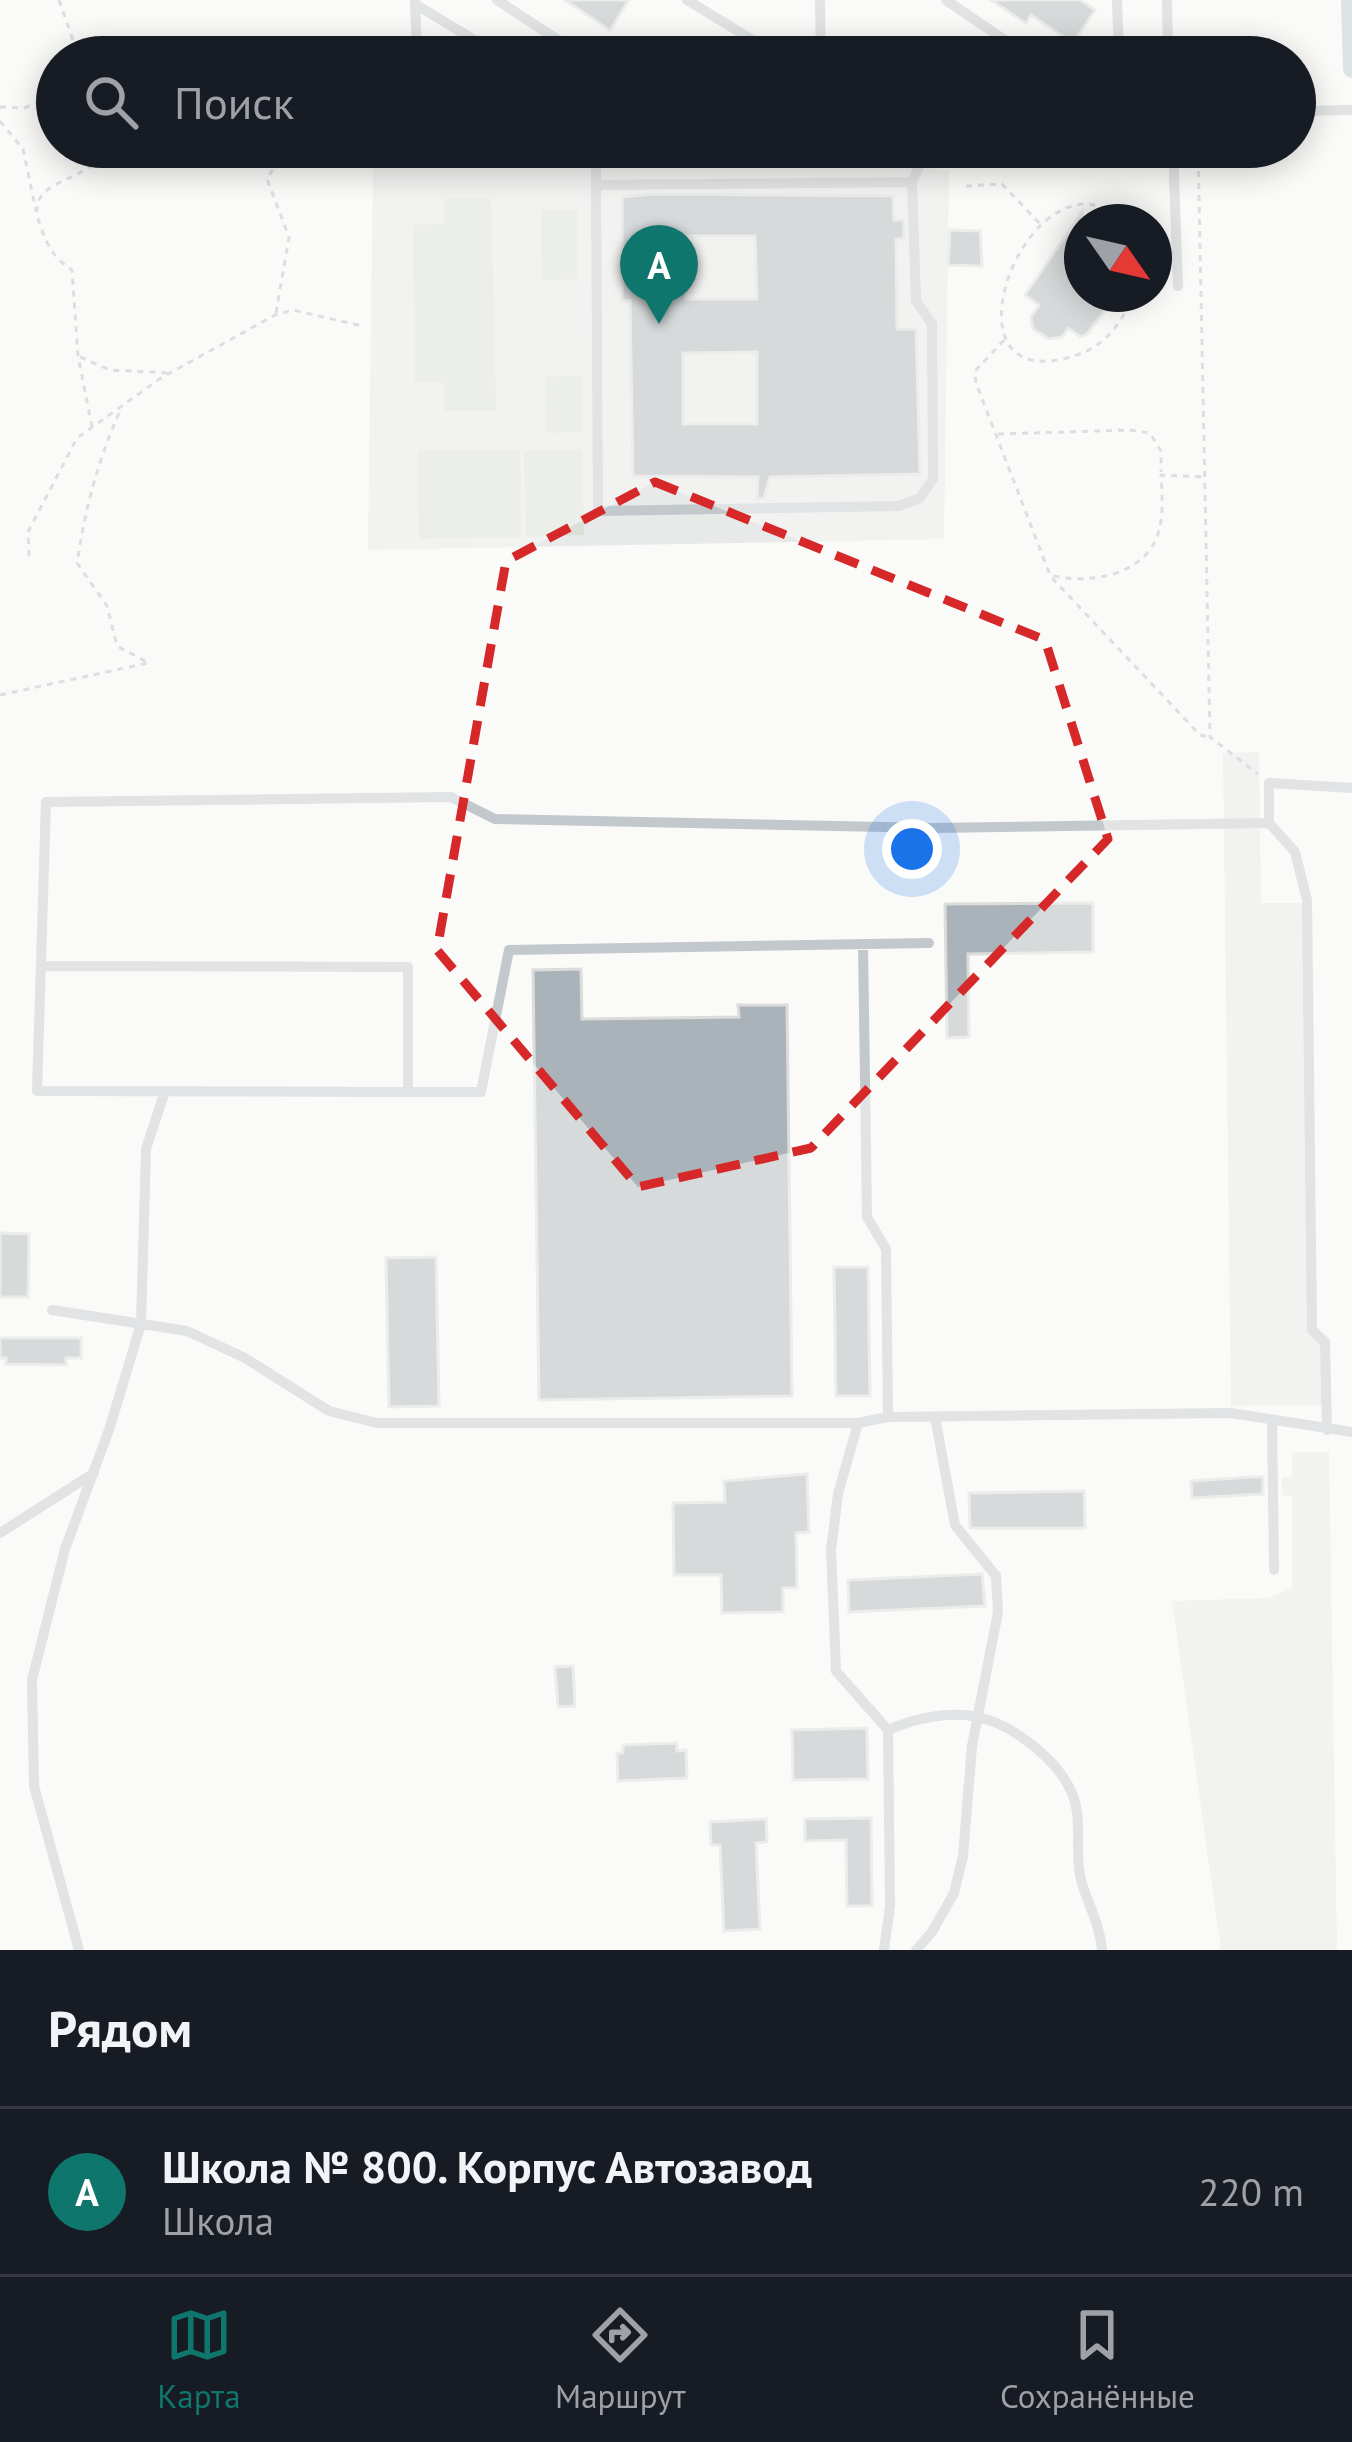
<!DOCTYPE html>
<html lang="ru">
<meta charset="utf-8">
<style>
body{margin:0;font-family:"PT Sans",sans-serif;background:#20242c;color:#f1f3f6}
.compass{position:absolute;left:1064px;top:204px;width:108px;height:108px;border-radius:50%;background:#171b24;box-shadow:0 6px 30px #0003;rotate:124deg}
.you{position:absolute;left:912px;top:849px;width:42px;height:42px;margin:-30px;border:9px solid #fff;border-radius:50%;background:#1a73e8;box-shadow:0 0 0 18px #1a73e833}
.badge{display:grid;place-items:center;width:78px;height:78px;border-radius:50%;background:#0f766e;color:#fff;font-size:39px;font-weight:700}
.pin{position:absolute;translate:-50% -99px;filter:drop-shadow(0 3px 6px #0008)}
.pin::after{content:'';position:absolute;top:63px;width:42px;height:36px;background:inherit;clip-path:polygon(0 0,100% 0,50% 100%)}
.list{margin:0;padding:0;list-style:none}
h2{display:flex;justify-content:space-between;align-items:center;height:156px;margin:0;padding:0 48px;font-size:51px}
h2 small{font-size:39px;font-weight:400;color:#9ea1a6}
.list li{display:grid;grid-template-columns:78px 1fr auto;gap:36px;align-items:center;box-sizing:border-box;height:168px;padding:0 48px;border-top:3px solid #363941}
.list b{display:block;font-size:45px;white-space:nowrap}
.list p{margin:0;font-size:39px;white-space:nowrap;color:#9ea1a6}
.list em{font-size:39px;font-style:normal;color:#9ea1a6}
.icon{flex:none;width:66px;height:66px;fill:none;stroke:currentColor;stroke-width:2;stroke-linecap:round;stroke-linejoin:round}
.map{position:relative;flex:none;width:1352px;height:1950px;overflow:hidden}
.search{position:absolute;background:#171b24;box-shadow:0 6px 30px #0003;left:36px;right:36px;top:36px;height:132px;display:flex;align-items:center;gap:30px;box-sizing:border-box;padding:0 42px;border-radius:66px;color:#9ea1a6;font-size:45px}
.sheet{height:324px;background:#171b24}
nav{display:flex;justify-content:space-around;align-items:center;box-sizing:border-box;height:168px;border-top:3px solid #363941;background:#171b24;font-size:33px;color:#9ea1a6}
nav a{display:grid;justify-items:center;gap:6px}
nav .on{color:#0f766e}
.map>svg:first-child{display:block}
.built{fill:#e8e9e9}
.green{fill:#dadfd7}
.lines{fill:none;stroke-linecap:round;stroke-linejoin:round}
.canal{stroke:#bbc7cb;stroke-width:18}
.building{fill:#aab3b9;stroke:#dcdcda;stroke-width:3;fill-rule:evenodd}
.path{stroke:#bbbfc2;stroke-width:3;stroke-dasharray:6 6;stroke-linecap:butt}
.service{stroke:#c3c8cc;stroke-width:10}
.marked{fill:none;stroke:#d62828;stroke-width:9;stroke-dasharray:24 15;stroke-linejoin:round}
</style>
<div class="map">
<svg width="1352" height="1950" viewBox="0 0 1352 1950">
<rect width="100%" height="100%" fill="#fafaf8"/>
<path class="built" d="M896 156 897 164 949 171 944 539 368 550 373 164 585 161 586 167H604L605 161Z
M1259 752 1261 903H1309L1315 1338H1329L1330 1405 1231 1406 1223 753Z
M1292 1452H1329L1337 1950H1221L1172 1601 1269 1598 1292 1588V1496L1282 1495V1477H1292Z"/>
<path class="green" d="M444 199H491L496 411H444V383H415L413 225 444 224Z
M541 209H577L578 279 542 280Z
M582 376V432L546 433 545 377Z
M582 449 584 535 526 537 524 450Z
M520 450 521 537 419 539 418 451Z"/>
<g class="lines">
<path class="canal" d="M1350 0 1352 69"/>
</g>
<path class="building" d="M565 0H629L610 30Z
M991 0H1080L1095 10 1073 43 1031 15 1026 23Z
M655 194 893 196 894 220H904V239H896L897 329H916L920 474 770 477 764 498 757 499 758 477 633 476 630 301H622V197ZM686 236H755L757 299H686ZM757 352V424H683V353Z
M1082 212V294H1118L1087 334 1081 337 1068 328 1062 337 1049 339 1033 329 1031 317 1039 305 1025 295Z
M950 230 980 231 982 266 948 265Z
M1093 903V952L968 954 969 1037 947 1038 945 904Z
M581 969 582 1019 739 1017 738 1005H787L792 1396 539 1400 533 970Z
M0 1233 29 1234 28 1297H0Z
M436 1257 439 1406 389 1407 386 1258Z
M834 1267H868L870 1396H836Z
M0 1338H81V1358H66V1365L6 1364V1358H0Z
M807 1474 809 1532 796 1533 797 1588H783V1612L722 1613 721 1575H674L673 1503 725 1502 724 1481Z
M1252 1477H1263V1494L1192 1498 1191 1481Z
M1084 1491 1085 1528H970L969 1493Z
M982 1574 985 1606 849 1612 848 1580Z
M573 1666 575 1706 558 1707 555 1667Z
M867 1728 868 1779 793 1780 792 1730Z
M677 1743V1751L686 1750 687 1778 618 1781 617 1753H623V1745Z
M871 1818 872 1906H847L846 1840 805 1841V1819Z
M766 1819 767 1842 756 1843 760 1929 724 1931 720 1845H711L710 1822Z"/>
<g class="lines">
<path class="path" d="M59 0 79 57
M0 107 24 108 57 95
M0 121 23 149 36 211
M1198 147 1210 737 1258 774
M966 186 1002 184 1042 226
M1127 222C1114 214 1101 204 1085 204 1010 205 953 383 1062 359 1101 351 1118 330 1134 294
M276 313 289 237 267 179 286 147
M1004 340 975 371 976 383 1050 575C1088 585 1144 576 1158 534 1164 515 1162 494 1161 475L1203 477
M80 357 110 370 169 373
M119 413C97 463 85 510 77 563L107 606 117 646 149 663
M92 427 78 356 72 270C53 257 48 247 40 225 21 174 96 186 102 147
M998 434 1130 430 1150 433 1161 451V472
M29 556 28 532 77 438 161 378 275 315 293 310 362 326
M1052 578 1200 735 1208 737
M0 695 148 663"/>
<path class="service" d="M415 0 417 53 502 57
M497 0 584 57
M687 0 756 42 760 57
M820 0 821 57
M946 0 1024 53
M1117 0 1119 54
M1167 0 1168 57
M415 4 499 55
M936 57 1168 53
M1295 111 1352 110
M1173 147 1178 286
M912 182 596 185 598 511 899 506 920 498 933 479 932 324 916 301 912 182 928 147
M596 185V147
M863 944 867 1217 886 1249 888 1417
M41 966 408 967V1092L37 1091 46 802 451 797 495 819 933 828 1269 823
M408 1092H481L509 950 929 943
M52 1310 187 1331 245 1358 329 1411 377 1423H858L888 1417 1231 1413 1352 1432
M1272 1420 1274 1570
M858 1423 838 1494 831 1550 836 1671 888 1730 890 1906 884 1950
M1327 1430 1325 1342 1312 1330 1307 900 1295 852 1269 823V783L1352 788
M0 1533 94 1473
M888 1730C915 1718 949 1711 978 1717 1017 1726 1068 1767 1076 1806 1081 1830 1075 1857 1081 1880 1088 1905 1100 1924 1102 1950
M79 1950 34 1786 32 1680 65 1549 109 1430 141 1324 146 1149 165 1091
M916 1950 932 1932 954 1893 963 1856 972 1746 998 1612 996 1576 955 1525 935 1417"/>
</g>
<path d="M0 0H1352V1950H0ZM655 482 1045 640 1108 839 811 1148 638 1187 437 950 506 561Z" fill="#fafaf8" fill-opacity=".55" fill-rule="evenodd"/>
<path class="marked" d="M655 482 1045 640 1108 839 811 1148 638 1187 437 950 506 561Z"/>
</svg>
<svg class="compass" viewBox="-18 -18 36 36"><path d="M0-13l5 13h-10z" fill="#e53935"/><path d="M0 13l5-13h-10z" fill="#9ea1a6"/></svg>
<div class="you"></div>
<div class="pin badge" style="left:659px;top:324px">A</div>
<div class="search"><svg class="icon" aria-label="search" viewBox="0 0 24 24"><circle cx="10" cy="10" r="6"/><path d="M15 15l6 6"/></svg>Поиск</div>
</div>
<section class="sheet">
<h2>Рядом<small></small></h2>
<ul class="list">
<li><span class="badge">A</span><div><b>Школа № 800. Корпус Автозавод</b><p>Школа</p></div><em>220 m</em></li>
</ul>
</section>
<nav>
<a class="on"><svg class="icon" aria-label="map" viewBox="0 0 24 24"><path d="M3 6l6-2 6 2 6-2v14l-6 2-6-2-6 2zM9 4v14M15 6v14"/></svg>Карта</a>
<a><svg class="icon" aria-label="directions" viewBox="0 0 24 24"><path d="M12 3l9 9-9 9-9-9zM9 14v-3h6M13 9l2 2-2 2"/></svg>Маршрут</a>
<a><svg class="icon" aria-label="saved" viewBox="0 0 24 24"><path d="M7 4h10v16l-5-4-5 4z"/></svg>Сохранённые</a>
</nav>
